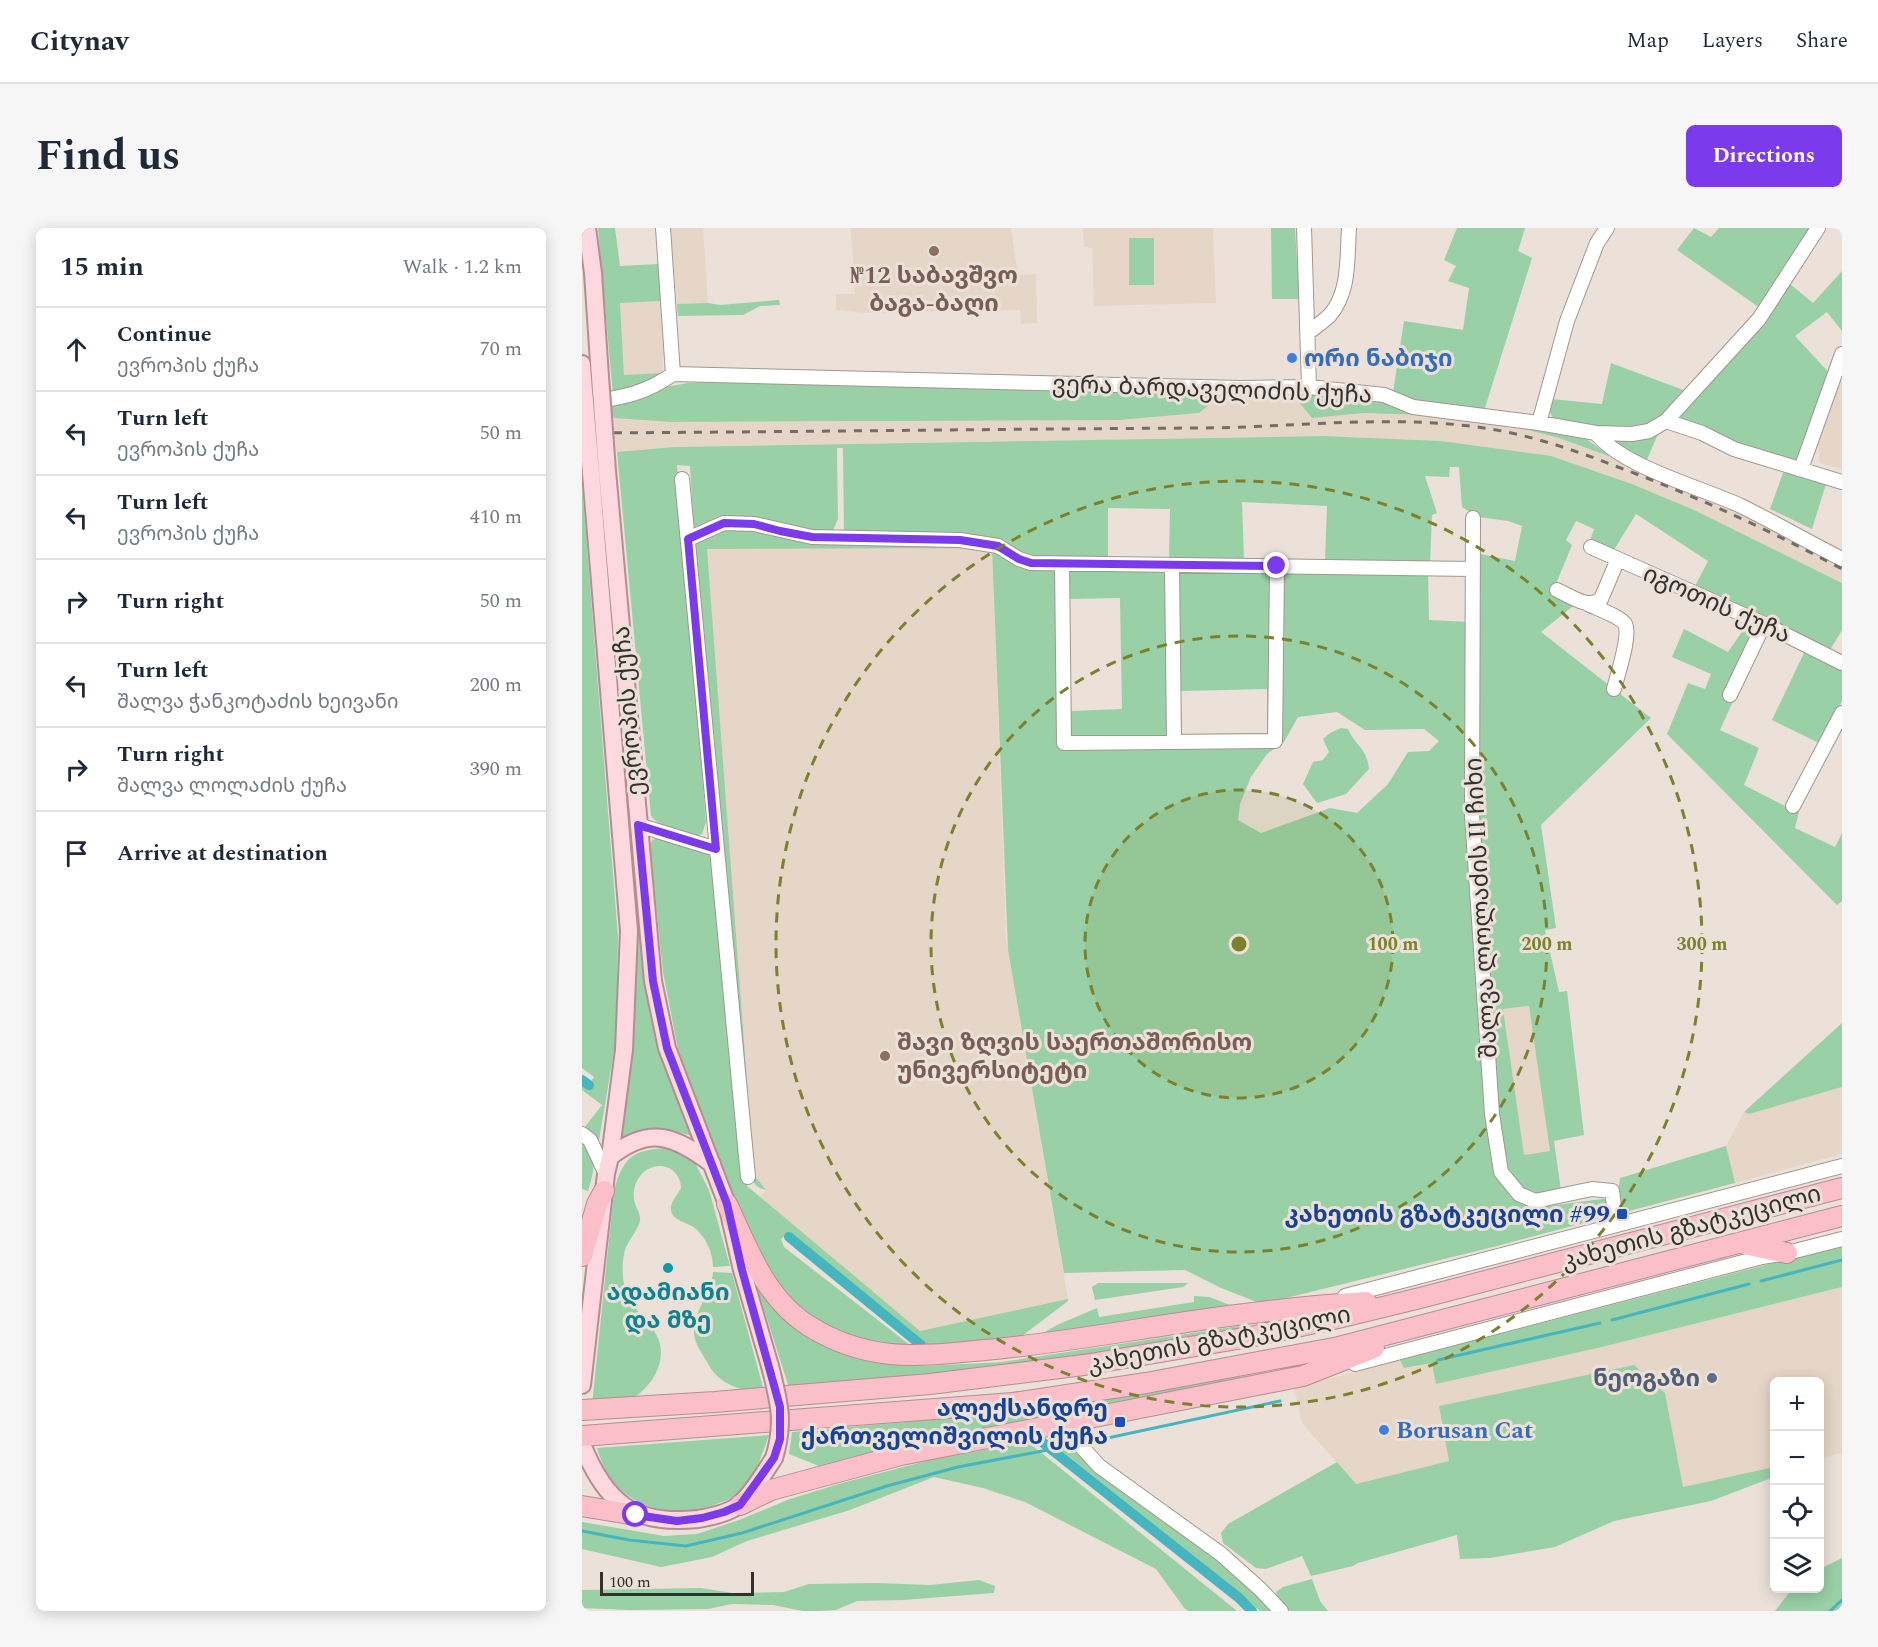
<!DOCTYPE html>
<meta charset="utf-8">
<style>
body{margin:0;font-family:Spectral,"Noto Sans Georgian",serif;background:#f6f6f7;color:#1f2937}
.controls{position:absolute;right:18px;bottom:18px;display:grid;overflow:hidden;border-radius:9px;box-shadow:0 3px 15px #0003}
.controls button{width:54px;height:54px;display:grid;place-items:center;padding:0;border:0;border-bottom:2px solid #e0e1e3;background:#fff;color:#1f2937;font:30px sans-serif}
.scale{position:absolute;left:18px;bottom:15px;width:154px;box-sizing:border-box;padding-left:6px;border:3px solid #34302d;border-top:0;font-size:16px;line-height:21px;white-space:nowrap;color:#34302d;-webkit-text-stroke:4px #ebe1d9;paint-order:stroke}
.stop{position:absolute;width:18px;height:18px;margin:-14px;border:4px solid #7c3aed;border-radius:50%;background:#fff}
.stop.end{background:#7c3aed;border-color:#fff;box-shadow:0 2px 6px #0008}
.list{margin:0;padding:0;list-style:none}
h2{display:flex;justify-content:space-between;align-items:center;height:78px;margin:0;padding:0 24px;font-size:26px}
h2 small{font-size:20px;font-weight:400;color:#747a83}
.list li{display:grid;grid-template-columns:39px 1fr auto;gap:18px;align-items:center;box-sizing:border-box;height:84px;padding:0 24px;border-top:2px solid #e0e1e3}
.list b{display:block;font-size:22px;white-space:nowrap}
.list p{margin:0;font-size:20px;white-space:nowrap;color:#747a83}
.list em{font-size:20px;font-style:normal;color:#747a83}
.icon{flex:none;width:33px;height:33px;fill:none;stroke:currentColor;stroke-width:2;stroke-linecap:round;stroke-linejoin:round}
.map{position:relative;flex:none;width:1260px;height:1383px;overflow:hidden;border-radius:9px}
header{display:flex;align-items:center;gap:36px;box-sizing:border-box;height:84px;padding:0 30px;background:#fff;border-bottom:2px solid #e0e1e3}
header strong{font-size:28px}
nav{display:flex;gap:33px;margin-inline-start:auto;font-size:21px}
.intro{display:flex;align-items:center;justify-content:space-between;box-sizing:border-box;height:144px;padding:0 36px}
h1{margin:0;font-size:42px}
.button{padding:15px 27px;border-radius:9px;background:#7c3aed;color:#fff;font-size:21px;font-weight:700}
main{display:flex;gap:36px;padding:0 36px}
aside{flex:1;background:#fff;border-radius:9px;box-shadow:0 3px 15px #0003}
.map>svg:first-child{display:block}
.built{fill:#e6d6c8}
.green{fill:#99d0a6;fill-rule:evenodd}
.lines{fill:none;stroke-linecap:round;stroke-linejoin:round}
.stream{stroke:#45b5bf;stroke-width:3}
.canal{stroke:#45b5bf;stroke-width:10}
.minor-casing{stroke:#a1978f;stroke-width:16}
.major-casing{stroke:#b58d92;stroke-width:20}
.highway-casing{stroke:#b58d92;stroke-width:22}
.minor{stroke:#fff;stroke-width:14}
.major{stroke:#fdd9df;stroke-width:16}
.highway{stroke:#fbbfc9;stroke-width:20}
.rail{stroke:#736d68;stroke-width:3;stroke-dasharray:8 8;stroke-linecap:butt}
.major-bridge-casing{stroke:#b58d92;stroke-width:20;stroke-linecap:butt}
.major-bridge{stroke:#fdd9df;stroke-width:16}
.route{stroke:#7c3aed;stroke-width:8}
.ring{fill:none;stroke:#7b812c;stroke-width:3;stroke-dasharray:10 8}
.education-dot{fill:#8d6e63;stroke:#ebe1d9;stroke-width:2}
.shop-dot{fill:#3f7fe0;stroke:#ebe1d9;stroke-width:2}
.transit-dot{fill:#1a4fb4;stroke:#ebe1d9;stroke-width:2}
.culture-dot{fill:#0f9aa8;stroke:#ebe1d9;stroke-width:2}
.service-dot{fill:#5c6f8a;stroke:#ebe1d9;stroke-width:2}
.labels{text-anchor:middle;stroke-width:6;stroke-linejoin:round;paint-order:stroke}
.education-label{font-size:24px;font-weight:bold;fill:#785e54;stroke:#ebe1d9}
.shop-label{font-size:24px;font-weight:bold;fill:#366cbe;stroke:#ebe1d9;text-anchor:start}
.street-label{font-size:24px;fill:#34302d;stroke:#ebe1d9}
.transit-label{font-size:24px;font-weight:bold;fill:#164399;stroke:#ebe1d9;text-anchor:end}
.culture-label{font-size:24px;font-weight:bold;fill:#0d838f;stroke:#ebe1d9}
.service-label{font-size:24px;font-weight:bold;fill:#4e5e75;stroke:#ebe1d9;text-anchor:end}
.centre{fill:#7b812c;stroke:#ebe1d9;stroke-width:3}
.ring-label{font-size:18px;text-anchor:middle;font-weight:bold;fill:#7b812c;stroke:#ebe1d9;stroke-width:6;stroke-linejoin:round;paint-order:stroke}
</style>
<header>
<strong>Citynav</strong>
<nav><a>Map</a><a>Layers</a><a>Share</a></nav>
</header>
<div class="intro"><h1>Find us</h1><a class="button">Directions</a></div>
<main>
<aside>
<h2>15 min<small>Walk · 1.2 km</small></h2>
<ul class="list">
<li><svg class="icon" aria-label="ahead" viewBox="0 0 24 24"><path d="M12 20V5M6 11l6-6 6 6"/></svg><div><b>Continue</b><p>ევროპის ქუჩა</p></div><em>70 m</em></li>
<li><svg class="icon" aria-label="left" viewBox="0 0 24 24"><path d="M17 20v-9H6M10 6l-5 5 5 5"/></svg><div><b>Turn left</b><p>ევროპის ქუჩა</p></div><em>50 m</em></li>
<li><svg class="icon" aria-label="left" viewBox="0 0 24 24"><path d="M17 20v-9H6M10 6l-5 5 5 5"/></svg><div><b>Turn left</b><p>ევროპის ქუჩა</p></div><em>410 m</em></li>
<li><svg class="icon" aria-label="right" viewBox="0 0 24 24"><path d="M7 20v-9h11M14 6l5 5-5 5"/></svg><div><b>Turn right</b></div><em>50 m</em></li>
<li><svg class="icon" aria-label="left" viewBox="0 0 24 24"><path d="M17 20v-9H6M10 6l-5 5 5 5"/></svg><div><b>Turn left</b><p>შალვა ჭანკოტაძის ხეივანი</p></div><em>200 m</em></li>
<li><svg class="icon" aria-label="right" viewBox="0 0 24 24"><path d="M7 20v-9h11M14 6l5 5-5 5"/></svg><div><b>Turn right</b><p>შალვა ლოლაძის ქუჩა</p></div><em>390 m</em></li>
<li><svg class="icon" aria-label="arrive" viewBox="0 0 24 24"><path d="M6 21V4h12l-3 4 3 4H6"/></svg><div><b>Arrive at destination</b></div></li>
</ul>
</aside>
<div class="map">
<svg width="1260" height="1383" viewBox="0 0 1260 1383">
<rect width="100%" height="100%" fill="#ebe1d9"/>
<path class="built" d="M88 0H121L126 75 95 76Z
M269 0H429L436 47 454 46 455 95 439 96 438 82 284 85 254 82V66H273Z
M501 0H631L634 75 512 78 510 20 502 19Z
M79 73 82 117 80 145 42 147 38 75Z
M1260 137V241L1238 235 1235 207Z
M708 164 730 190 783 185H825L914 194 977 210 1120 262 1260 335V355L1112 282 1050 256 969 228 859 213 742 208 92 219 35 224H0L7 182 32 190 89 194 537 192 617 185 643 165Z
M410 319 424 710 486 1071 338 1103 177 970 184 962 172 947 124 321Z
M948 778 968 923 941 927 921 781Z
M1260 859V926L1153 955 1144 918 1162 884 1167 886Z
M1260 1059V1225L1238 1230V1154H1192V1239L1101 1259 1083 1165 857 1179 867 1233 774 1256 720 1195 712 1160 818 1132 822 1140 850 1135 855 1156 1020 1119Z"/>
<path class="green" d="M16 0H33L38 38 77 36 79 73 38 75 42 147 80 145 72 155 31 167Z
M689 0H713L717 71H690Z
M875 0H943L936 23 950 30 902 183 839 175 811 164 822 93 881 102 887 60 866 53 874 38 862 32Z
M1112 0 1129 9 1137 0H1230L1178 80 1095 22Z
M547 10H572V57H547Z
M1260 43V103L1245 84 1213 108 1250 148 1216 234 1152 218 1097 194 1095 187 1163 117 1186 91 1208 56 1231 75Z
M197 72 198 77 178 78 161 87 96 88 95 76 126 75 138 77Z
M1029 135 1104 163C1094 175 1085 188 1071 195 1050 207 992 199 971 190L968 184 969 171 1020 176Z
M199 151 643 165 617 185 537 192 89 194 32 190 7 182 38 176 83 159 106 155Z
M708 164 794 172 829 183 873 188 783 185 730 190Z
M914 194 1000 208 1029 229 977 210Z
M1077 204 1063 236 1026 212Z
M742 208 859 213 969 228 1050 256 1112 282 1260 355V402L1248 422 1112 360 1126 333 1054 286 1030 325 1007 315 1012 301 994 293 984 312 990 317 971 363 996 374 959 404 1069 490 959 597 974 700 963 702 977 764 985 763 1002 907 972 913 979 963 953 967 938 960 923 941 917 903 893 590V325L933 333 940 298 926 293 896 289 880 279 877 239H868L867 249 843 248 855 285 850 287 848 336 743 334 745 278 660 274 662 332 587 331 588 281 526 280V333H449L420 316 262 307 261 220H255L256 291 251 302 247 305 173 294 112 304 108 238 95 237 124 594 120 606C106 612 79 600 69 588L35 224 92 219ZM947 778 968 923 942 927 921 781Z
M1202 242 1244 256 1230 301 1188 281Z
M0 257 36 709 34 811 17 912 2 900 20 877 0 862V856L5 859 12 849 0 840Z
M148 298 172 299 200 307 227 311 376 315 412 319 442 335 450 337 479 338 480 517 696 515 698 342 846 344 847 392 888 394 886 562 904 887 916 946 935 969 951 977 966 978 1036 969 1038 950 1144 918 1153 955 915 1018 680 1076 639 1060 603 1042 482 1045 426 722 410 320 125 321 172 947 184 962C174 960 171 955 169 946L113 310 131 301ZM755 484 783 502 842 501 857 513 847 523 826 524 806 556 775 585 748 580 679 605 656 592 658 576 669 549 685 526 702 514 716 489Z
M483 339 588 340 589 510 485 511ZM538 370 540 481 489 483 487 371Z
M592 339 693 341 690 509 595 510ZM685 461V505L600 506 599 463Z
M1166 395 1175 399 1152 471 1138 502 1177 520 1162 557 1207 580 1217 583 1213 600 1253 619 1260 605V673L1255 677 1085 506 1106 455 1123 461 1129 446 1090 429 1102 401 1146 424Z
M1223 423 1260 442V473L1239 516 1190 492Z
M759 500 766 501C774 519 785 520 787 541L764 566 735 575 721 556 731 534 741 532 747 524 741 511 748 505Z
M76 610 128 624 161 949 165 958 338 1103 486 1071V1073L436 1111 348 1119 206 1005 199 1011 202 1019 333 1121 305 1120 253 1106 207 1072 192 1051 143 951 121 888 99 837 81 744 68 618 70 612Z
M56 695 71 784 84 839 110 908C83 899 67 900 39 909L53 786Z
M1260 795V859L1167 886 1162 884Z
M0 913C15 935 13 938 6 963L0 961Z
M91 920 111 931 127 962 148 1038 131 1039C131 1025 124 1010 114 1001 106 994 89 993 89 981 88 975 96 966 99 960 99 947 89 937 76 938 59 940 50 956 52 972 53 978 57 983 58 989 60 998 46 1012 43 1022 41 1029 40 1041 41 1049 44 1079 63 1086 75 1108 88 1133 67 1166 42 1174 32 1177 20 1176 10 1177L32 963C42 925 54 921 91 920Z
M1260 1017V1059L1020 1119 854 1156 850 1135 822 1140 818 1132Z
M131 1044 150 1045 182 1163C158 1164 136 1156 125 1134 118 1121 109 1112 113 1096 116 1077 130 1063 131 1044Z
M516 1055H606L601 1059 513 1072 510 1059Z
M175 1059 205 1091 281 1131 343 1138 420 1134 657 1098V1104L418 1142 207 1160Z
M612 1068 627 1069 656 1080 447 1113 475 1097 515 1080 517 1089 612 1074Z
M1052 1137 1083 1165 1101 1259 1192 1239V1249L1129 1273 1032 1293 973 1319 908 1330 878 1331 875 1307 776 1335 771 1338 729 1348 720 1328 684 1341 674 1340 641 1315 639 1305 646 1296 755 1234 774 1256 867 1233 857 1178Z
M687 1144 289 1225 242 1240 207 1226 210 1204 440 1184Z
M187 1207C178 1232 174 1248 154 1267 149 1271 143 1273 137 1275 104 1290 60 1285 34 1257 24 1247 19 1233 15 1220Z
M476 1207 612 1310 694 1383H678L652 1360 475 1219 467 1208Z
M446 1214 655 1383H607L603 1381 574 1341 443 1274 401 1260 352 1249 268 1282 165 1313 130 1329 79 1339 0 1321V1294L82 1308 115 1306 157 1292 208 1271 260 1255 348 1232Z
M1260 1330V1383H1193L1210 1361 1238 1360V1341Z
M730 1351 738 1373 746 1383H708L695 1368 694 1364 701 1359Z
M397 1352 413 1358 412 1365 321 1372 275 1373 254 1382 237 1383H221L191 1377 150 1376 126 1381 48 1382 0 1380V1362L119 1360 151 1365 202 1364 227 1356 294 1355 348 1357Z"/>
<g class="lines">
<path class="stream" d="M1179 1053 1260 1032
M1030 1092 1167 1056
M856 1132 1018 1095
M507 1214 698 1173
M0 1303 47 1312 104 1318 160 1305 305 1258 376 1239 487 1218
M1248 1383 1260 1372"/>
<path class="canal" d="M0 852 7 857
M207 1009 339 1117
M455 1210 657 1370 670 1383"/>
<g class="minor-casing">
<path id="minor" d="M81 0 91 146
M722 0 727 159
M726 105C733 99 741 94 748 87 768 64 765 29 767 0
M91 146 658 160 727 159 802 167 831 179 957 195 1014 205 1050 206 1067 203 1084 193 1177 91 1236 0
M10 174C43 169 64 165 91 146
M1084 193 1120 205 1152 221 1260 254
M957 195 985 93 1015 15 1025 0
M1014 205C1039 238 1117 259 1157 277 1192 294 1226 314 1260 331
M1219 241 1260 126
M100 251 166 949
M891 290 890 587 910 886 919 944 937 966 953 973 1010 961 1030 963 1033 986 1036 996
M106 311 142 295 172 296 230 309 378 312 416 318 437 331 449 335 891 341
M1009 319 1182 396 1260 435
M480 336 482 515 693 513 695 338
M590 337 592 514
M975 362C988 368 1007 382 1019 371L1036 331
M1006 376C1014 380 1039 389 1043 396 1049 408 1035 448 1032 461
M1148 467 1182 396
M1211 578 1260 485
M56 597 134 621
M0 906 8 912 24 946
M763 1068 1260 938
M773 1136 1180 1029 1205 1025 1260 1011
M483 1195 499 1218 517 1238 639 1326 678 1361 699 1383"/>
</g>
<g class="major-casing">
<path id="major" d="M5 0 11 45 18 149
M0 136 1 151
M25 243 71 753 85 820 145 976 160 1042 188 1138
M28 929C68 897 93 908 130 936
M0 1157 24 946 28 929 42 822 47 703 9 245
M0 1216C23 1274 51 1298 116 1291 128 1289 150 1284 159 1275 172 1263 182 1245 192 1230"/>
</g>
<g class="highway-casing">
<path id="highway" d="M145 976C166 1021 183 1070 227 1098 251 1113 280 1123 308 1126 339 1129 371 1125 403 1122 470 1116 537 1104 604 1094 664 1085 724 1078 784 1074
M1162 1016 1205 1025
M0 1028 15 976 22 963
M0 1182 133 1174 348 1156 502 1137 673 1108 756 1090 838 1070 1260 960
M0 1208 431 1175 564 1155 757 1119 1260 988
M158 1277 189 1262 319 1227 721 1148 792 1120
M0 1278 54 1287"/>
</g>
<use href="#minor" class="minor"/>
<use href="#major" class="major"/>
<use href="#highway" class="highway"/>
<path class="rail" d="M0 205C207 204 414 201 622 200 722 199 826 184 925 204 963 212 1000 225 1036 239 1116 269 1185 301 1260 341"/>
<g class="major-bridge-casing">
<path id="major-bridge" d="M18 149 25 243
M1 151 9 245
M188 1138C197 1173 203 1195 192 1230"/>
</g>
<use href="#major-bridge" class="major-bridge"/>
</g>
<g class="lines">
<path class="route" d="M54 1287 95 1293 120 1290 142 1284 158 1277 192 1230 198 1211V1179L160 1042 145 976 85 820 71 753 56 597 134 621 106 311 142 295 172 296 198 303 230 309 378 312 416 318 437 331 449 335 695 338"/>
</g>
<circle cx="657" cy="716" r="154" fill="#7b812c" fill-opacity=".12"/>
<g class="ring">
<circle cx="657" cy="716" r="154"/>
<circle cx="657" cy="716" r="308"/>
<circle cx="657" cy="716" r="463"/>
</g>
<g class="education-dot">
<circle cx="352" cy="23" r="6"/>
<circle cx="303" cy="828" r="6"/>
</g>
<g class="shop-dot">
<circle cx="710" cy="130" r="6"/>
<circle cx="802" cy="1202" r="6"/>
</g>
<g class="transit-dot">
<rect x="1034" y="980" width="12" height="12" rx="3"/>
<rect x="532" y="1188" width="12" height="12" rx="3"/>
</g>
<circle class="culture-dot" cx="86" cy="1040" r="6"/>
<circle class="service-dot" cx="1130" cy="1150" r="6"/>
<g class="labels">
<g class="education-label">
<text x="352" y="55">№12 საბავშვო<tspan x="352" dy="28">ბაგა-ბაღი</tspan></text>
<text x="315" y="822" text-anchor="start">შავი ზღვის საერთაშორისო<tspan x="315" dy="28">უნივერსიტეტი</tspan></text>
</g>
<g class="shop-label">
<text x="722" y="138">ორი ნაბიჯი</text>
<text x="814" y="1210">Borusan Cat</text>
</g>
<g class="street-label">
<text transform="translate(630 161) rotate(2)" y="8">ვერა ბარდაველიძის ქუჩა</text>
<text transform="translate(1135 376) rotate(24)" y="8">იგოთის ქუჩა</text>
<text transform="translate(46 483) rotate(-95)" y="8">ევროპის ქუჩა</text>
<text transform="translate(899 680) rotate(-93)" y="8">შალვა ლოლაძის II ჩიხი</text>
<text transform="translate(1109 999) rotate(-15)" y="8">კახეთის გზატკეცილი</text>
<text transform="translate(637 1111) rotate(-11)" y="8">კახეთის გზატკეცილი</text>
</g>
<g class="transit-label">
<text x="1028" y="994">კახეთის გზატკეცილი #99</text>
<text x="526" y="1188">ალექსანდრე<tspan x="526" dy="28">ქართველიშვილის ქუჩა</tspan></text>
</g>
<g class="culture-label">
<text x="86" y="1072">ადამიანი<tspan x="86" dy="28">და მზე</tspan></text>
</g>
<g class="service-label">
<text x="1118" y="1158">ნეოგაზი</text>
</g>
</g>
<circle cx="657" cy="716" r="9" class="centre"/>
<g class="ring-label">
<text x="811" y="722">100 m</text>
<text x="965" y="722">200 m</text>
<text x="1120" y="722">300 m</text>
</g>
</svg>
<div class="controls">
<button>+</button>
<button>−</button>
<button><svg class="icon" aria-label="locate" viewBox="0 0 24 24"><circle cx="12" cy="12" r="6"/><path d="M12 2v4M12 18v4M2 12h4M18 12h4"/></svg></button>
<button><svg class="icon" aria-label="layers" viewBox="0 0 24 24"><path d="M12 4l9 5-9 5-9-5zM3 14l9 5 9-5"/></svg></button>
</div>
<div class="scale">100 m</div>
<div class="stop" style="left:54px;top:1287px"></div>
<div class="stop end" style="left:695px;top:338px"></div>
</div>
</main>
